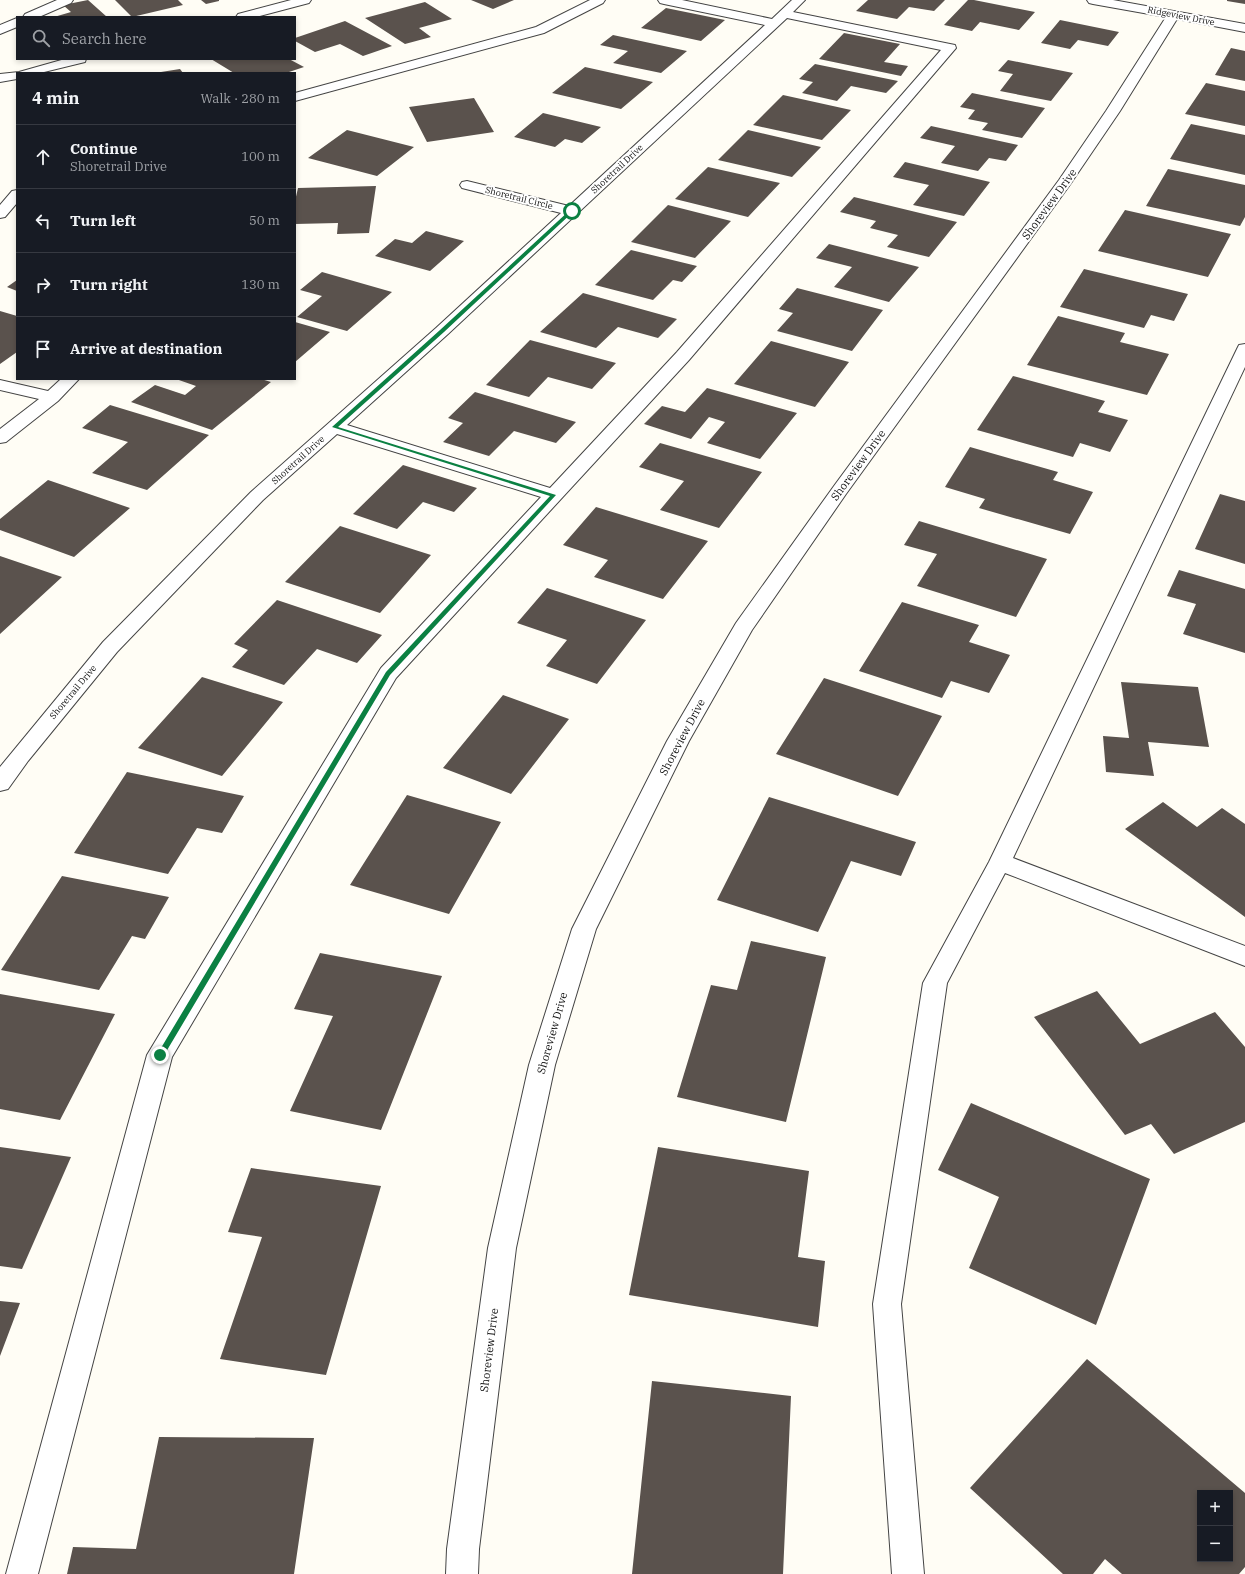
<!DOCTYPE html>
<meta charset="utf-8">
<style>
body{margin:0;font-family:"IBM Plex Serif",serif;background:#20242c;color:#f1f3f6}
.controls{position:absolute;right:12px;bottom:12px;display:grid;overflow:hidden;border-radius:0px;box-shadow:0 2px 6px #0003}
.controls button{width:36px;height:36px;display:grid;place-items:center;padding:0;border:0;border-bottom:1px solid #363941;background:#171b24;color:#f1f3f6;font:20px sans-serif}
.stop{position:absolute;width:12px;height:12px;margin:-9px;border:3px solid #0b8043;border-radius:50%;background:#fff}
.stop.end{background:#0b8043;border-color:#fff;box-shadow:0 1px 4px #0008}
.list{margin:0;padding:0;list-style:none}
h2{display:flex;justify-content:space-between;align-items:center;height:52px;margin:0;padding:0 16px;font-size:17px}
h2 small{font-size:13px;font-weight:400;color:#9ea1a6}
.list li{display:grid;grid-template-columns:26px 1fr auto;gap:12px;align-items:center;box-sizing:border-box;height:64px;padding:0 16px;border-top:1px solid #363941}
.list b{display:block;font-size:15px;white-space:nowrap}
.list p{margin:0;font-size:13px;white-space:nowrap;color:#9ea1a6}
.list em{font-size:13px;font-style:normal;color:#9ea1a6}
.icon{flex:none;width:22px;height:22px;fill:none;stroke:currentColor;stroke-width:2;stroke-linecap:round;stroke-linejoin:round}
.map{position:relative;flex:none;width:1245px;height:1574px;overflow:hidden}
.search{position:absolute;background:#171b24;box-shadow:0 2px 6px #0003;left:16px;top:16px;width:280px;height:44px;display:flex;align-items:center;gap:10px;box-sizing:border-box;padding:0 14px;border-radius:0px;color:#9ea1a6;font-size:15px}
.panel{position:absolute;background:#171b24;box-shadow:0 2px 6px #0003;left:16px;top:72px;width:280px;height:308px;border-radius:0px}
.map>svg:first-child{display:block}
.building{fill:#5a524d;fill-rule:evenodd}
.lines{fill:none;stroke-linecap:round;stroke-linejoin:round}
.minor-casing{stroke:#444;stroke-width:2}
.minor{fill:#fff;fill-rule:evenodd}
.route{fill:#0b8043}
.labels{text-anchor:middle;stroke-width:4;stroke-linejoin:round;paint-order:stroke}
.far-street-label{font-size:9px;fill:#111;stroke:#fff}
.street-label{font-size:11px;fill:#111;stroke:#fff}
</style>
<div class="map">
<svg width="1245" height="1574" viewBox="0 0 1245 1574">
<rect width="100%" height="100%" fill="#fffdf5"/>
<path class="building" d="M88 0 107 17H54L71 12 63 5Z
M115 0H178L183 5 132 17Z
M201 0H219V1L206 4Z
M471 0H514L493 9Z
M868 0H945L934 11 909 7 897 19 856 11Z
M968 0H974L1035 12 1019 30 980 22 972 31 944 25Z
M1227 0H1245V4L1227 1Z
M425 2 452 19 419 28 431 37 405 44 365 18Z
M666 8 725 20 701 41 641 28Z
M1060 20 1119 32 1108 46 1078 40 1070 49 1041 43Z
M345 21 392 46 363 56 340 44 315 52 295 41V38Z
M844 33 900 44 884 62 908 66 901 76 819 59Z
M613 35 687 51 661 73 613 63 628 51 600 45Z
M1231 48 1245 51V81L1215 75Z
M211 59H289L304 67 286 73 256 72 234 73Z
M1008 60 1073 73 1051 101 1000 91 1013 74 998 71Z
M815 64 898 81 886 93 851 86 837 101 802 93 813 82 799 79Z
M585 67 653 82 621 109 552 93Z
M180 69 183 73H161V72Z
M1206 83 1245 91V126L1185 114Z
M972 93 1045 108 1022 138 982 130 988 123 968 119 975 110 960 107Z
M783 95 851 110 822 140 753 125Z
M474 98 494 132 427 142 409 107Z
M543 113 601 127 582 143 565 139 555 147 514 137Z
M1191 124 1245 135V175L1170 159Z
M931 126 1018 145 1006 161 989 158 978 171 941 163 955 146 920 138Z
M347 130 414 147 377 176 308 158Z
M748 130 821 147 792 177 718 160Z
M905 162 990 182 964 216 913 205 929 185 893 177Z
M708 167 780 183 748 217 675 199Z
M1168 169 1245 185V217L1240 226 1146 206Z
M376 186 369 233 337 234 338 223 295 224V201L298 188Z
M854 197 957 222 929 257 887 247 898 235 870 228 876 221 840 212Z
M668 205 731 221 695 258 631 242Z
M1125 210 1231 234 1208 277 1098 251Z
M426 231 464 241 430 271 375 256 395 239 412 243Z
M829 244 919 267 889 302 834 287 852 267 816 258Z
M631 250 697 266 682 282 673 280 653 300 595 285Z
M1084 269 1188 294 1174 321 1151 315 1144 328 1060 307Z
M322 272 392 292 347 331 297 317 322 296 300 290Z
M17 280V291L7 287Z
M797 288 883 310 852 351 777 331 793 313 779 309Z
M583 293 677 319 658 338 618 327 596 348 540 332Z
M0 311 17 316V352L0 364Z
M1058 316 1125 333 1120 342 1169 354 1147 395 1027 365Z
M295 322 330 332 295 362Z
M530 340 616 363 592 389 548 377 529 397 486 385Z
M771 341 849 362 815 407 734 384Z
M1013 376 1105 401 1098 412 1128 420 1110 452 1080 443 1073 457 977 430Z
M176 379H261L271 382 212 430 131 402 155 385 185 395 196 386Z
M707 388 797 413 760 459 707 443 725 422 709 417 691 439 644 424 662 406 685 412Z
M475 392 576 422 556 443 514 431 489 456 443 442 463 423 448 418Z
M110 405 209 435 147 490 92 473 128 442 82 428Z
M660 443 762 472 719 528 660 510 684 481 639 467Z
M970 447 1058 472 1053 480 1093 492 1070 534 979 508 985 499 945 487Z
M403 465 477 488 454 512 423 502 397 529 353 514Z
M48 480 130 508 74 557 0 530V519Z
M1220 494 1245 501V564L1195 549Z
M596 507 708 541 663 599 594 577 608 560 563 545Z
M919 521 1047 559 1016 617 917 586 937 554 904 545Z
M340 526 431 555 380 613 285 582Z
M0 556 62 577 0 634Z
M1179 570 1245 589V653L1183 634 1196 604 1167 596Z
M547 588 646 620 597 684 546 666 567 640 517 623Z
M277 600 382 635 357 663 317 649 284 685 232 667 248 650 234 644Z
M902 602 979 625 969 642 1010 655 989 693 951 681 942 698 859 671Z
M202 677 283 702 222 776 138 748Z
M824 678 942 716 898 796 776 754Z
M1121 682 1198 687 1209 747 1148 742 1154 776 1106 772 1103 736 1129 738Z
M503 695 569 719 511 794 443 768Z
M127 772 244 796 222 833 197 828 168 874 74 853Z
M407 795 501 822 449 914 350 885Z
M769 797 916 842 901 876 851 861 818 932 717 900Z
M1163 802 1197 827 1222 808 1245 824V917L1125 829Z
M62 876 169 897 145 939 132 936 99 990 1 970Z
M751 941 826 957 786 1122 677 1097 711 985 737 990Z
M320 953 442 976 381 1130 290 1111 333 1016 294 1009Z
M1097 991 1140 1044 1215 1012 1245 1047V1122L1174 1154 1151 1124 1125 1135 1034 1017Z
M0 994 115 1014 60 1120 0 1109Z
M971 1103 1150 1179 1096 1325 969 1268 999 1197 938 1170Z
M0 1147 71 1157 22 1269 0 1266Z
M658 1147 809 1171 798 1257 825 1261 818 1327 629 1295Z
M251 1168 381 1186 326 1375 220 1359 262 1237 228 1232Z
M0 1301 20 1303 0 1356Z
M1087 1359 1245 1493V1567L1239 1574H1122L1105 1559 1093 1574H1063L970 1488ZM1200 1493H1230V1559H1200Z
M652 1381 791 1396 783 1574H632Z
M159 1437 314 1438 294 1574H67L73 1547 136 1549Z"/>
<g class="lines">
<g class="minor-casing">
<path id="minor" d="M57 0H73L71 3 39 17H23L25 14Z
M291 0H311L309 3 256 17H236L238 14Z
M590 0H605L603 3 544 33 295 101V93L536 27Z
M658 0H682L772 19 792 0H805L793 12 950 44 955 45 956 48 689 360 396 678 172 1057 38 1574H6L147 1055 381 668 541 497 337 434 263 500 117 652 28 761 8 789 0 791V767L103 642 251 492 436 328 561 213 462 188 460 185 462 182 467 181 569 206 765 25 664 4 660 3ZM787 18 941 50 677 352 550 488 347 425 448 334Z
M1087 0H1113L1245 24V32L1177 19 1120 111 1069 186 846 494 752 630 689 741 596 929 555 1065 516 1248 479 1549 478 1574H446L447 1549 488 1248 529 1065 572 929 667 741 736 623 834 486 1059 180 1106 111 1166 17 1093 4 1089 3Z
M17 18V27L0 34V25Z
M65 59H86L85 62 40 73H17V79L0 82V74L19 72Z
M17 190V203L5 217 0 218V205L12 191Z
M1245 344V367L1013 858 1245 946V966L1005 873 947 983 901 1304 924 1574H892L873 1304 923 983 989 862 1237 349 1239 345Z
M61 379H79L58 401 6 442 0 443V429L39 399 0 390V380L48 391Z"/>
</g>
<use href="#minor" class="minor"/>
</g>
<path class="route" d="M570 210 574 211 444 332 338 427 556 495 390 675 163 1057H158V1053L386 672 550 496 332 427 440 330Z"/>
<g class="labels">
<g class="far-street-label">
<text transform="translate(1181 16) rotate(11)" y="3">Ridgeview Drive</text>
<text transform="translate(617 169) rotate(-43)" y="3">Shoretrail Drive</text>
<text transform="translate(519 198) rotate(14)" y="3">Shoretrail Circle</text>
<text transform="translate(298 460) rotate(-42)" y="3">Shoretrail Drive</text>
<text transform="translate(73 692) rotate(-50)" y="3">Shoretrail Drive</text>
</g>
<g class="street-label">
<text transform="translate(1049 204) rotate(-54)" y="4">Shoreview Drive</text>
<text transform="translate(858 465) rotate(-54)" y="4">Shoreview Drive</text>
<text transform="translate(682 737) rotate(-62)" y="4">Shoreview Drive</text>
<text transform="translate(552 1033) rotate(-74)" y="4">Shoreview Drive</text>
<text transform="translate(489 1350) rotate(-83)" y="4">Shoreview Drive</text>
</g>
</g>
</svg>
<div class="controls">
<button>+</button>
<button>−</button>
</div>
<div class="stop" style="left:572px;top:211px"></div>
<div class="stop end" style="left:160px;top:1055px"></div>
<div class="search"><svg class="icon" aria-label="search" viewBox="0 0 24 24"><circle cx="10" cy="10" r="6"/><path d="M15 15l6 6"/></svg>Search here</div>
<section class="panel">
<h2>4 min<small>Walk · 280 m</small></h2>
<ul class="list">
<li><svg class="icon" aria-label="ahead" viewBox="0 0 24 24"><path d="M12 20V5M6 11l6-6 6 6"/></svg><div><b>Continue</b><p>Shoretrail Drive</p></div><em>100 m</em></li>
<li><svg class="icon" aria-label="left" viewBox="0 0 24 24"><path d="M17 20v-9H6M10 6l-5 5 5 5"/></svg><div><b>Turn left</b></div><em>50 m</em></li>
<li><svg class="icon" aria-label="right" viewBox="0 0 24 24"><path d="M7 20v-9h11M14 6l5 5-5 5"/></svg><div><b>Turn right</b></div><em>130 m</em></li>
<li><svg class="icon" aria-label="arrive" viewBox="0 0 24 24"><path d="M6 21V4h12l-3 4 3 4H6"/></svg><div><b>Arrive at destination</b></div></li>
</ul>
</section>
</div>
